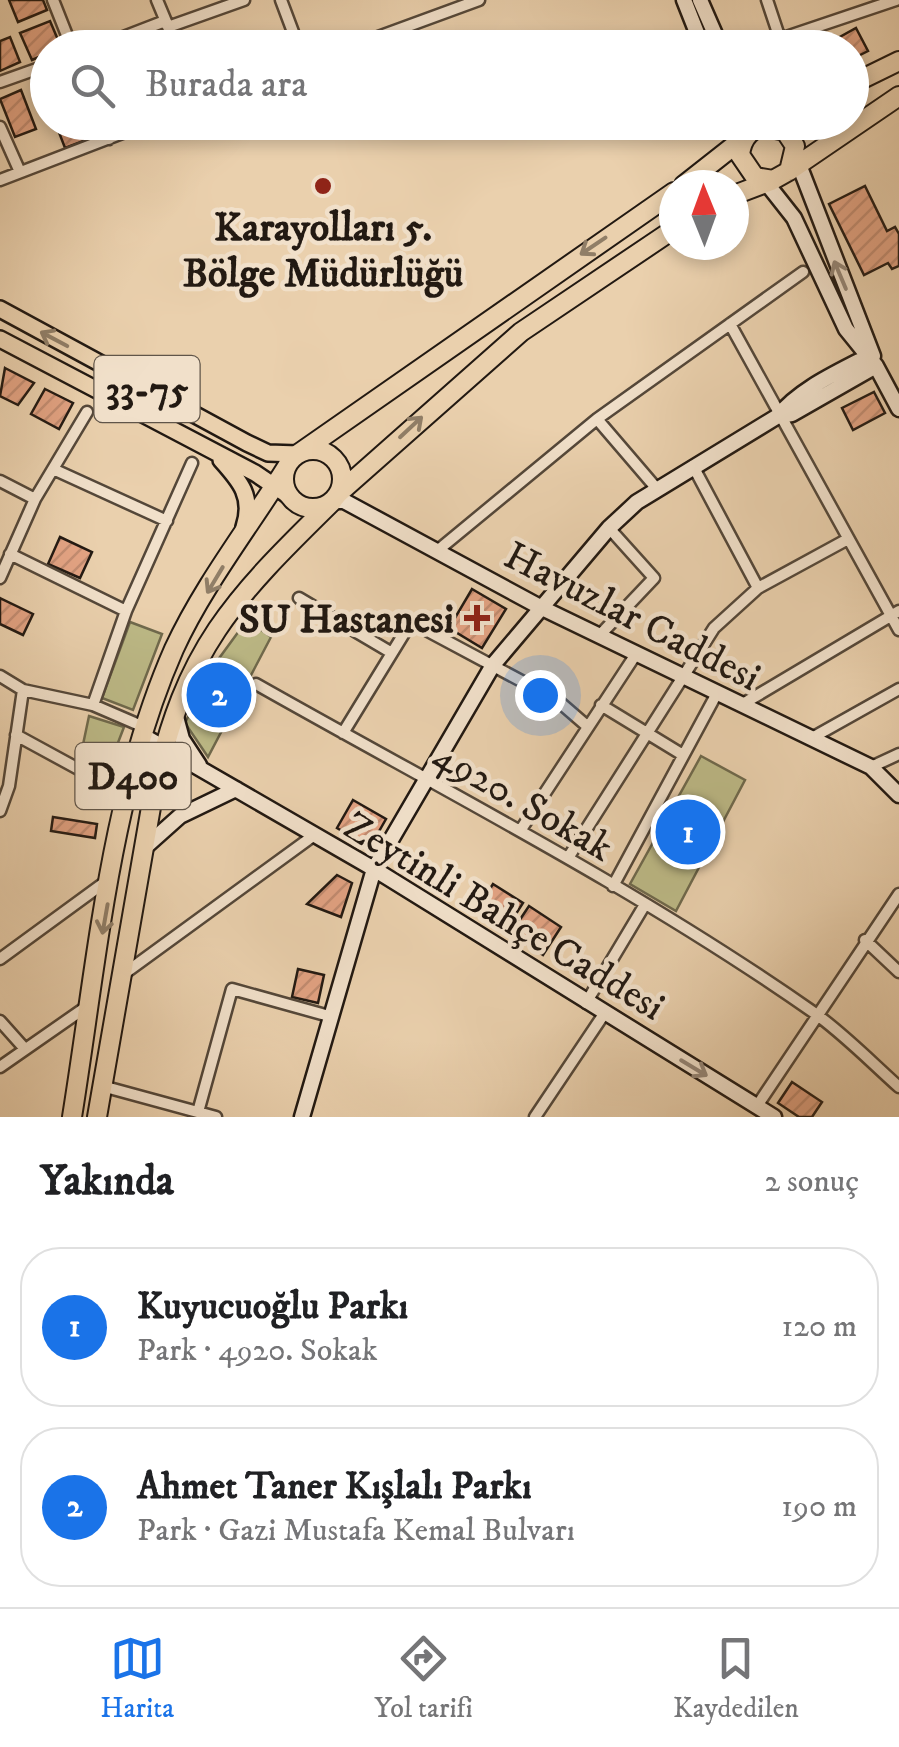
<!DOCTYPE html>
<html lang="tr">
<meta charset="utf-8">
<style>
body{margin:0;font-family:"IM FELL DW Pica",serif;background:#f2f2f2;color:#202124}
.compass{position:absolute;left:659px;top:170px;width:90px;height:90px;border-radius:50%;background:#fff;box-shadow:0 5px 15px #0003;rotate:359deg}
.you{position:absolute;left:540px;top:695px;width:35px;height:35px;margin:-25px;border:8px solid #fff;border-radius:50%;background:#1a73e8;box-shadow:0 0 0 15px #1a73e833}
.badge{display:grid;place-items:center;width:65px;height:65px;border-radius:50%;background:#1a73e8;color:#fff;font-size:32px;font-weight:700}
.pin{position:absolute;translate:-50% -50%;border:5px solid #fff;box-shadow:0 2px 10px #0006}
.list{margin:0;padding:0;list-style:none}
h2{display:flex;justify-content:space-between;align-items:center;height:130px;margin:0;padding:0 40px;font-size:42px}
h2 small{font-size:32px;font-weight:400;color:#757577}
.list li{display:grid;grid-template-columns:65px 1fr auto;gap:30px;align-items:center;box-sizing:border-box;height:160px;margin:0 20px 20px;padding:0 20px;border:2px solid #e0e0e0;border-radius:40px}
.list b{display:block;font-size:38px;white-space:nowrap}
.list p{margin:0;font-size:32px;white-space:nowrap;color:#757577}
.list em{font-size:32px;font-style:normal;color:#757577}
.icon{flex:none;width:55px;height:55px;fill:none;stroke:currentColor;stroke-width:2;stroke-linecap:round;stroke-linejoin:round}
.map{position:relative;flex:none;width:899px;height:1117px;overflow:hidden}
.search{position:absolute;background:#fff;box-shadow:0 5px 15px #0003;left:30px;right:30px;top:30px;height:110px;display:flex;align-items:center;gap:25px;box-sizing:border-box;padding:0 35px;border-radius:55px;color:#757577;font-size:38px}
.sheet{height:490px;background:#fff}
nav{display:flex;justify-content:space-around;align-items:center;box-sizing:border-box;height:140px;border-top:2px solid #e0e0e0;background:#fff;font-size:28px;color:#757577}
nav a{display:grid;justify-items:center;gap:5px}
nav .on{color:#1a73e8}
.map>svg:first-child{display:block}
.park{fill:#bcb986;stroke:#6f694c;stroke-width:2.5}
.building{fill:url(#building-hatch);stroke:#221912;stroke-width:2.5}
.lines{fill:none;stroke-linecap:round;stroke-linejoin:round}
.street-casing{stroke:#544739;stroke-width:15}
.secondary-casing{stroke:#221912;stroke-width:19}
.primary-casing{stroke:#221912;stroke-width:20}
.highway-casing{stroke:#221912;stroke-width:22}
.street{stroke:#f1e0ca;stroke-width:10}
.secondary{stroke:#f1e0ca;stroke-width:14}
.primary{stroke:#ead0ad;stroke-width:15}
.highway{stroke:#ead0ad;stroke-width:18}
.oneway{stroke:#907e67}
.oneway2{stroke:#948677}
.poi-dot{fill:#8f2418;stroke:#f1e0ca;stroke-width:4}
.labels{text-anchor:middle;stroke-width:9;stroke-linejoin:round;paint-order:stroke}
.shield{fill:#f1e0ca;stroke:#605549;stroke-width:2.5}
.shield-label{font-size:38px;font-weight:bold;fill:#221912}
.poi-label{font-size:40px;font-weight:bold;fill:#221912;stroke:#f1e0ca}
.street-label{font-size:40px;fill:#221912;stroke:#f1e0ca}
</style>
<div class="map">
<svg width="899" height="1117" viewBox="0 0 899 1117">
<defs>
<pattern id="building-hatch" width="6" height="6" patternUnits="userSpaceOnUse" patternTransform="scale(2.5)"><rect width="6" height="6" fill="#e3a383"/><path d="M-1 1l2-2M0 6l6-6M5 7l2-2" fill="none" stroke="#c28c70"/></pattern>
</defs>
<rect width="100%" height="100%" fill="#ead0ad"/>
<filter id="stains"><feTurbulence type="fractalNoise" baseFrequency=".002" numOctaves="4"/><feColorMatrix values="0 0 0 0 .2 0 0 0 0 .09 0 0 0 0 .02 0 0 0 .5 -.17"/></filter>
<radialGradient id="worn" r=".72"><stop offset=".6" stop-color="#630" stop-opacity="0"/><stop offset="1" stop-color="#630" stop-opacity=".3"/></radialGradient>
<path class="park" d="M247 620 271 637 208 757 185 723 212 668Z
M130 622 162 634 133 710 102 698Z
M89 716 124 727 106 774 90 770 81 754Z
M701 756 745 780 676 911 630 884Z"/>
<path class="building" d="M9 0H43L47 10 18 22Z
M50 21 61 47 48 48V53L32 60 20 33Z
M856 28 868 51 852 59V48H820Z
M10 37 20 62 0 71V41Z
M21 90 36 129 15 137 0 99Z
M55 122H89L94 137 65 148Z
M865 186 887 231 895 227 899 234V266L892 269 888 263 864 275 829 204Z
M5 368 34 383 18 405 0 396Z
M45 389 73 403 59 429 31 414Z
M874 392 885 413 853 430 842 408Z
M60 537 92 552 80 578 48 564Z
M472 589 506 609 482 648 449 628Z
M0 598 33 614 23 635 0 624Z
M353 800 386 819 370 847 337 828Z
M53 817 97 824 95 838 51 831Z
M337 875 352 883 341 917 307 904Z
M493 884 523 903 505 931 475 912Z
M529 906 561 927 543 955 511 933Z
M298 969 324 975 318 1003 292 997Z
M792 1082 822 1102 812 1117H799L778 1103Z"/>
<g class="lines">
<g class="street-casing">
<path id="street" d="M53 0 72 48
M157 0 177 48
M281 0 299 48
M767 0 780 39 896 0
M168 27 244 0
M95 48 165 21
M348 48 479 0
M0 82 48 65
M102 122 109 139
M0 127 20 172
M0 180 151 122
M730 324 899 630
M597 419 657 489
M693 466 758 588
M53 469 167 521
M0 481 35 499
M437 551 597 419 803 272
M10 554 126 611
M0 578 35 499 87 412
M299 598 392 653
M599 636 654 578 609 528
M0 676 23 690 93 705 144 727
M256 684C443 790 636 888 813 1012 843 1033 871 1062 899 1087
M93 705 126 611 192 463
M601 705 683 755
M741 705 899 611
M343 733 411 622 557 700 587 726
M16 735 128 796
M810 739 899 689
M871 767 899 754
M0 811 9 786 23 690
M520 831 636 654
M568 858 714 628 758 588 848 539
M613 886 716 695
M865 940 899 972
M0 959 108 880
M121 976 313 836
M586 1003 644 906
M0 1021 25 1049
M0 1067 89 1005
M102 1086 216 1117
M757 1106 899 894
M198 1112 232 989 329 1016
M535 1117 604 1014"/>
</g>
<g class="secondary-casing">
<path id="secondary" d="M684 0 703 48
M700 0 721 48
M734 122 740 151
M796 157 873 356
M764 180 794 218 846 329 876 366 899 409
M778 416 792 414 876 366
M333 501H344L540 607 871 767 899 795
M175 713 182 739 199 765
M142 735 374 869 774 1117
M143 849 180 816 236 789
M302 1117 374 869 493 665 609 528 637 502 778 416C798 391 832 375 859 361L876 366"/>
</g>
<g class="primary-casing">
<path id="primary" d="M0 309 247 443 268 453 298 454
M0 339 255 473 289 496
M221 460C240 481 254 497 244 527"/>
</g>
<g class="highway-casing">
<path id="highway" d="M852 84 899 61
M760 126 785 131 795 146 789 171 773 180 755 177 740 155C742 136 752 129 769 122
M789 171 899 96
M684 185 745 137
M734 195 771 181
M284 479a29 29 0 1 1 58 0a29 29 0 1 1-58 0Z
M298 454 674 192
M339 493 521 332 674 229
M72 1117C97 962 110 794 174 649 203 586 249 527 286 468
M97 1117 154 790C185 648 232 600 333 501"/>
</g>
<use href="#street" class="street"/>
<use href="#secondary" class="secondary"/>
<use href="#primary" class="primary"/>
<use href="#highway" class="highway"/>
</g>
<defs><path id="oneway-shaft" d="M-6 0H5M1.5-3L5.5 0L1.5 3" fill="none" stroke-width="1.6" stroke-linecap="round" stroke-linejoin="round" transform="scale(2.5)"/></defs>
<g class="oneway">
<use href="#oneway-shaft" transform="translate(593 246) rotate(146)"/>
<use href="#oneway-shaft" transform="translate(54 339) rotate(-152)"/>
<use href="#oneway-shaft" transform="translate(411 427) rotate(-43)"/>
<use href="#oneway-shaft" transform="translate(215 580) rotate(121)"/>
<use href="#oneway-shaft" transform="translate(105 919) rotate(100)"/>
</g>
<g class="oneway2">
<use href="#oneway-shaft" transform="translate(840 275) rotate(-113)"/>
<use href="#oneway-shaft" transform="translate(694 1068) rotate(31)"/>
</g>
<g class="poi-dot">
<circle cx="323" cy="186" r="10"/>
<path d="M472 603h10v10h10v10h-10v10h-10v-10h-10v-10h10z"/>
</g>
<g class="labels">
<g class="shield">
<rect x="94.5" y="356" width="105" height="66" rx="8"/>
<rect x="75.5" y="743" width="115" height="66" rx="8"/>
</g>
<g class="shield-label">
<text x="147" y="402">33-75</text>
<text x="133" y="789">D400</text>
</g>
<g class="poi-label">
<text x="323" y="240">Karayolları 5.<tspan x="323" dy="46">Bölge Müdürlüğü</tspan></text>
<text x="454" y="632" text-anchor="end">SU Hastanesi</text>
</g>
<g class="street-label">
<text transform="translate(633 615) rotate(27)" y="14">Havuzlar Caddesi</text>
<text transform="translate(524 800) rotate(30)" y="14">4920. Sokak</text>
<text transform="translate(505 915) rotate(31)" y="14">Zeytinli Bahçe Caddesi</text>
</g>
</g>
<rect width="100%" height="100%" filter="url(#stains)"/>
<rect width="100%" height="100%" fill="url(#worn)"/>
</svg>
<svg class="compass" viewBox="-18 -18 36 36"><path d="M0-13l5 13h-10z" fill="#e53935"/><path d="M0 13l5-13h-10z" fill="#757577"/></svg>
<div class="you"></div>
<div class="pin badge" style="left:688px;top:832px">1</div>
<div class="pin badge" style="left:219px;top:695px">2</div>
<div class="search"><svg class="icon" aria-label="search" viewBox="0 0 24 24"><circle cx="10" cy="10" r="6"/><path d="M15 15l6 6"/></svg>Burada ara</div>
</div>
<section class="sheet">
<h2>Yakında<small>2 sonuç</small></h2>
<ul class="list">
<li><span class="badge">1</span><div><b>Kuyucuoğlu Parkı</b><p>Park · 4920. Sokak</p></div><em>120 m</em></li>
<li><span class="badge">2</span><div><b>Ahmet Taner Kışlalı Parkı</b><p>Park · Gazi Mustafa Kemal Bulvarı</p></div><em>190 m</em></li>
</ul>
</section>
<nav>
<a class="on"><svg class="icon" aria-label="map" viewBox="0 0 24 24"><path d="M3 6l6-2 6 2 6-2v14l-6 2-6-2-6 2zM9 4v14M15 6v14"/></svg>Harita</a>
<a><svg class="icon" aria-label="directions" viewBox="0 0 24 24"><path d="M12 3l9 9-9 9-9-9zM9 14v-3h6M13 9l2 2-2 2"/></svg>Yol tarifi</a>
<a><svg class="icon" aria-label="saved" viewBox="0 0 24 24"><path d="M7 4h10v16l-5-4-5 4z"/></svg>Kaydedilen</a>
</nav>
